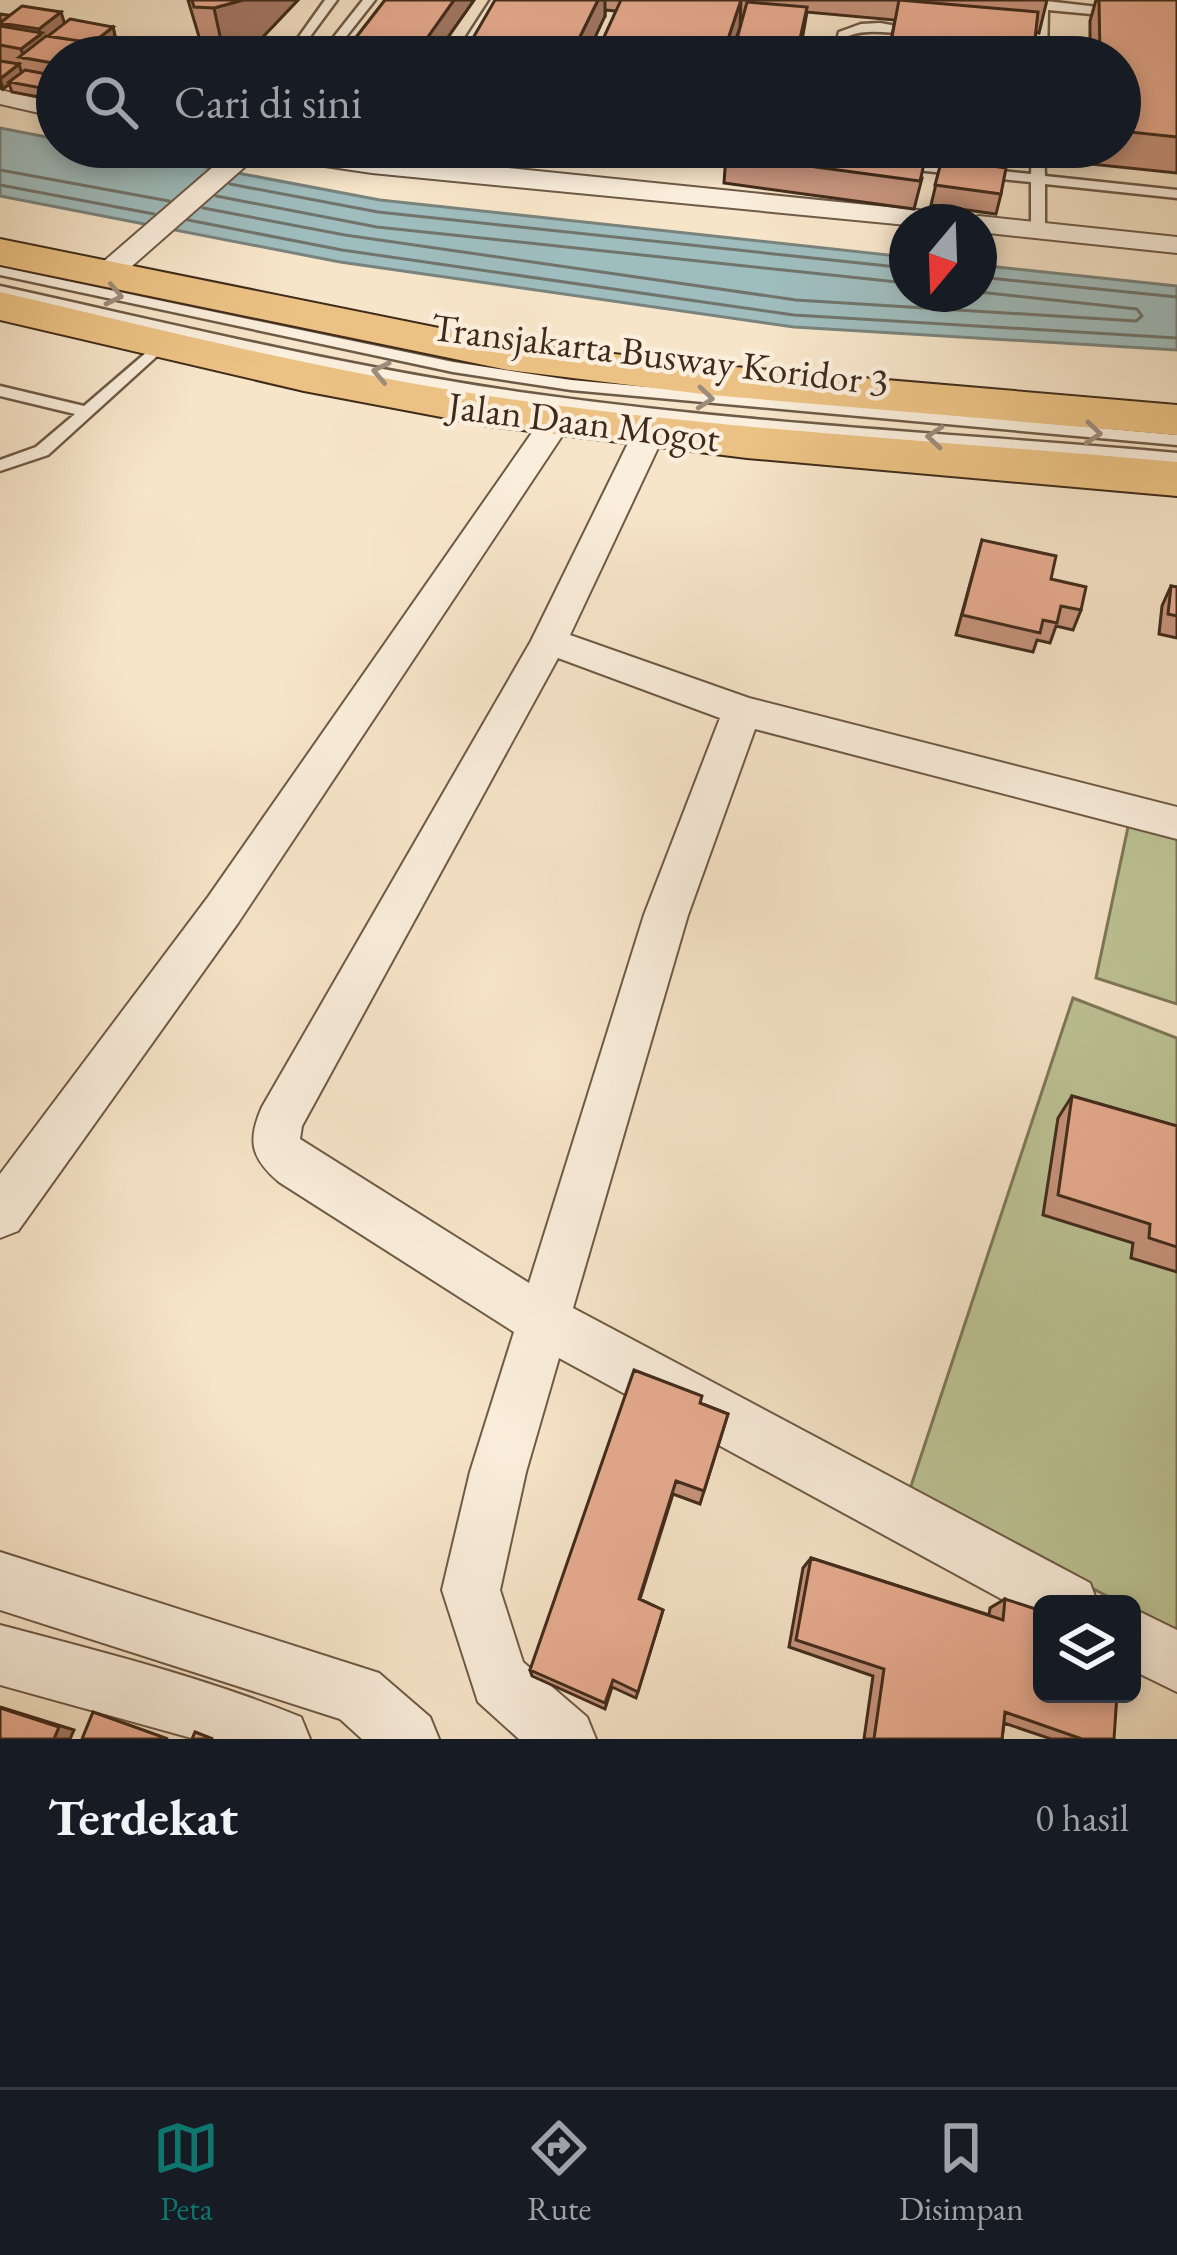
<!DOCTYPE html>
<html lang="id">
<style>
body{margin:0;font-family:"EB Garamond",serif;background:#242831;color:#f1f3f6}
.controls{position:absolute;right:36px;bottom:36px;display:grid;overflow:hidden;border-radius:18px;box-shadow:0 6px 18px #0003}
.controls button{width:108px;height:108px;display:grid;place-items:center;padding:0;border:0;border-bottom:3px solid #363941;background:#171b24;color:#f1f3f6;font:60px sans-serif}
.compass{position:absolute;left:889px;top:204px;width:108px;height:108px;border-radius:50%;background:#171b24;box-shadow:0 6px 18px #0003;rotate:199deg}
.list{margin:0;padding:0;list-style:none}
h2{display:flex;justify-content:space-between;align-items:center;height:156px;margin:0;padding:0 48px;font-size:51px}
h2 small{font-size:39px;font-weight:400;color:#9ea1a6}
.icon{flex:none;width:66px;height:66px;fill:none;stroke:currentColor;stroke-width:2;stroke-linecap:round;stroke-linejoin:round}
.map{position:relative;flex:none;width:1177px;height:1739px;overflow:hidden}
.search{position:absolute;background:#171b24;box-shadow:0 6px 18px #0003;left:36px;right:36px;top:36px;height:132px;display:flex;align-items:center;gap:30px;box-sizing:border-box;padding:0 42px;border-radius:66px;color:#9ea1a6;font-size:45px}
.sheet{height:348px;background:#171b24}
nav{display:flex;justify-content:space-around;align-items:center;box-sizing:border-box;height:168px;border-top:3px solid #363941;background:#171b24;font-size:33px;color:#9ea1a6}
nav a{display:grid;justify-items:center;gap:6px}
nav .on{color:#0f766e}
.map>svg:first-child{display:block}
.green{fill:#bdc496;stroke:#7e7858;stroke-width:3}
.water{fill:#9fbdbe;stroke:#79837d;stroke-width:3}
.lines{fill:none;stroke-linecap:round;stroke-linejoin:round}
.shore{stroke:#70746c;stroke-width:3}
.lane-casing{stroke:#6e5a46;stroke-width:5}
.street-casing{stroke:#6e5a46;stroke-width:4}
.highway-casing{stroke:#402b1b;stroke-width:4}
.lane{fill:#faeedc;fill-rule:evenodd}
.street{fill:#faeedc;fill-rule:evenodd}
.highway{fill:#ecc284;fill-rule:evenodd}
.wall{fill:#c8957e;stroke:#402b1b;stroke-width:3}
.shaded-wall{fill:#a37966;stroke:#402b1b;stroke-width:3}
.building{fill:#e9ad92;stroke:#402b1b;stroke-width:3}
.oneway{stroke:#9d8c7c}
.labels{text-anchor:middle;stroke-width:9;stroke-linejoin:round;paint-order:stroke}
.far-street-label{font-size:39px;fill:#402b1b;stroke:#faeedc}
</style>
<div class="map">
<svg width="1177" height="1739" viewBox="0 0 1177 1739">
<rect width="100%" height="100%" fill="#f7e5c9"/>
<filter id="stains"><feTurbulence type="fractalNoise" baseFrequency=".00167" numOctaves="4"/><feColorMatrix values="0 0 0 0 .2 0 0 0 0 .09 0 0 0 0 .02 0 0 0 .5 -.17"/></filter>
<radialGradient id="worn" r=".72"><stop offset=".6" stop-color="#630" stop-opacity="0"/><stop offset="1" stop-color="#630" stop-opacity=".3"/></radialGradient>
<path class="green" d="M1134 799 1177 812V1004L1096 978Z
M1073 998 1177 1038V1631L1132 1609V1604H1123L908 1495Z"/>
<path class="water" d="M0 128 57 139V147H100L380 200 907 257V294H979V265L1177 286V350L794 327 340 262 0 196Z"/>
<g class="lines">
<path class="shore" d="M0 170 169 201
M230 184 378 212 907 268
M0 185 154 214
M216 196 377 227 907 283
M203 208 345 235 796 300 1136 321 1142 316 1137 309 979 292
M188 220 342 250 794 315 1177 338
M979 277 1177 297"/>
<g class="lane-casing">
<path id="lane" d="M325 0H337L306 42 289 57H276L298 38Z
M363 0H375L330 57H318Z
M491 0H503L466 57H454Z
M1037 0 1177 16V22L1048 10 1047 57H1035Z
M880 23 925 31C901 38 874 26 848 36L845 57H833L839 32 861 24Z
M1032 147H1044L1045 176 1177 190V198L1045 184V230L1038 234 1031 230V182L897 168 890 164 897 160 1031 174Z
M0 267 453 362 571 380 1177 435V445L571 390 453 372 0 275Z
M0 286C177 325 354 369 534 394 747 424 963 434 1177 453V463C963 444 747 434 534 404 354 379 177 334 0 294Z
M162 339 167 341V347L48 455 0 471V460L36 447 75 414 0 396V386L84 406Z"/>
</g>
<g class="street-casing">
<path id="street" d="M0 90 57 103V117L0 104Z
M236 147H302L956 214 968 220 979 216 1177 237V253L979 232V222L907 225 372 173 257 156 115 281H95L91 275 95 269Z
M556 411 572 421 238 923 18 1231 0 1238V1174L208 897 545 414Z
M649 423 665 433 570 635 749 698 1177 807V839L755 729 688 915 573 1308 1090 1583 1098 1604H1042V1621L559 1358 526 1472 500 1590 523 1662 587 1717 596 1739H519L478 1702 442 1590 470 1472 514 1332 279 1182C251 1158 247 1141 262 1107L531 641 633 433ZM558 658 720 718 644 915 529 1283 300 1139 302 1126Z
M0 1552 379 1673 430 1717 439 1739H362L340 1719 0 1610Z
M1132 1608 1177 1630V1692L1132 1670Z
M0 1625C102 1652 203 1677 301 1717L310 1739H195L0 1685Z"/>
</g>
<g class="highway-casing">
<path id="highway" d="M0 239 508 342 711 365 1177 405V435L711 395 508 370 0 265Z
M0 292C162 330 324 371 489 396 717 430 948 441 1177 462V496L747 458 489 426 304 391 0 320Z"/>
</g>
<use href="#lane" class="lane"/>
<use href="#street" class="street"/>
<use href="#highway" class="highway"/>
</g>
<path class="wall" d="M188 0H298L260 40 223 50H203Z
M385 0H474L434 57H356L354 40Z
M495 0H1047L1039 33 1036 32 1033 57H888L895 20 807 12 799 57H732L739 31 730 57H595L616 11 605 10V16Z
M1096 0H1177V173L1090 164V147H1120V57H1090V21Z
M0 14 64 23 113 27 115 36 89 57H57V88L44 98 12 92 9 84 3 89 0 88Z
M955 147H1020L1018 157 954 151Z
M726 155 922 178 914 209 724 183Z
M942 159 1001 194 996 214 931 205Z
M982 540 1051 579 1081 610 1073 630 1056 626 1050 643 1037 640 1033 652 956 635Z
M1171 586 1177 587V638L1159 634 1162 606Z
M1072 1096 1177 1126V1272L1131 1258 1133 1243 1043 1215 1058 1118Z
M700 1403 728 1414 700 1504 673 1494 640 1599 663 1610 636 1698 612 1687 605 1709 532 1676 530 1670Z
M811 1558 989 1615 990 1608 1005 1599 1114 1739H1051L1004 1723 1002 1739H864L873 1676 789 1647 803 1568Z"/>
<path class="shaded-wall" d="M243 0H298L260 40 223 50 214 8Z
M454 0H474L434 57H421L420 48Z
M598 0H605V16L586 57H570Z
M741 0 740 27 730 57H722Z
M807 7 799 57H796Z
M61 12 67 31 24 58 21 49 40 35 39 29Z
M113 27 115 36 89 57 86 48Z
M80 41 85 57H60Z
M19 64 22 74 3 89 0 79Z
M57 76V88L44 98 41 88Z
M0 1707 74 1730 70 1739H54Z"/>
<path class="building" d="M192 0H243L214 8 194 7Z
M385 0H454L420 48 354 40Z
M495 0H598L570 57H462Z
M621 0H741L722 57H595Z
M899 0 1038 12 1033 57H969L970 50 891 42Z
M1099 0H1177V137L1120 131V57H1100Z
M747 2 807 7 796 57H732Z
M22 6 61 12 39 29 0 23Z
M70 19 113 27 86 48 82 47 80 41 48 36Z
M0 26 42 33 21 49 0 45Z
M46 36 80 41 60 57H57L53 63 19 57Z
M0 61 19 64 0 79Z
M25 70 57 76 41 88 9 82Z
M729 147H900L927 151 920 181 726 155Z
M942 159 1006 168 1001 194 935 185Z
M982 540 1056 556 1051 579 1086 587 1081 610 1061 606 1057 623 1043 620 1040 633 962 615Z
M1171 586 1177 587V616L1168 614Z
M1072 1096 1177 1126V1247L1149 1238 1150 1224 1058 1195Z
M634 1370 702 1396 700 1403 728 1414 704 1491 676 1481 639 1599 663 1610 638 1692 613 1680 605 1703 530 1670Z
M811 1558 1003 1620 1005 1599 1042 1611V1694H1117L1114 1739H1082L1005 1712 1002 1739H874L884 1669 796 1640Z
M0 1708 59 1727 54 1739H0Z
M93 1712 168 1739H82Z
M195 1732 213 1739H192Z"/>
<defs><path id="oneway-chevron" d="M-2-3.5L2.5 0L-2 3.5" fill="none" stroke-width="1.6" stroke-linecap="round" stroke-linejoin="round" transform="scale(3)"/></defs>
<g class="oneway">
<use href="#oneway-chevron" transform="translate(114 295) rotate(12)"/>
<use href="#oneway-chevron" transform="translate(381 372) rotate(-168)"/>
<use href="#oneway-chevron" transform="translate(705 398) rotate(5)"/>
<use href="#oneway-chevron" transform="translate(1093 433) rotate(5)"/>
<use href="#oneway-chevron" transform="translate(935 437) rotate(-175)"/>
</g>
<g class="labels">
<g class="far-street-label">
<text transform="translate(660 354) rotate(7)" y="14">Transjakarta Busway Koridor 3</text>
<text transform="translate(584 421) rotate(7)" y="14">Jalan Daan Mogot</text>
</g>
</g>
<rect width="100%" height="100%" filter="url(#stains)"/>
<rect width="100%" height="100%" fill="url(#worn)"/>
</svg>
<div class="controls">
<button><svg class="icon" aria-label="layers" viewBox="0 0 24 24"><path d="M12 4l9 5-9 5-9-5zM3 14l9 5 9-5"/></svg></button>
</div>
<svg class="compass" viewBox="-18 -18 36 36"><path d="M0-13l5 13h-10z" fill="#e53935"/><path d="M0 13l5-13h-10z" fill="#9ea1a6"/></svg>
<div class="search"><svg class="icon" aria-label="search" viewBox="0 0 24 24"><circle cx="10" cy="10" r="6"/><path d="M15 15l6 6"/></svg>Cari di sini</div>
</div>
<section class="sheet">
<h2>Terdekat<small>0 hasil</small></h2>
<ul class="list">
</ul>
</section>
<nav>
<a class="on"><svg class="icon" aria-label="map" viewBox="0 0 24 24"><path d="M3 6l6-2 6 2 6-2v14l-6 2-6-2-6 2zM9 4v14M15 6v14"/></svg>Peta</a>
<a><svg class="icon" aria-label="directions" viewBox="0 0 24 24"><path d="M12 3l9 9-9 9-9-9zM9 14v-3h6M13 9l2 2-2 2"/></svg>Rute</a>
<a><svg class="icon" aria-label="saved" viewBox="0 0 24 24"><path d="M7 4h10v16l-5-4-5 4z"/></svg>Disimpan</a>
</nav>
